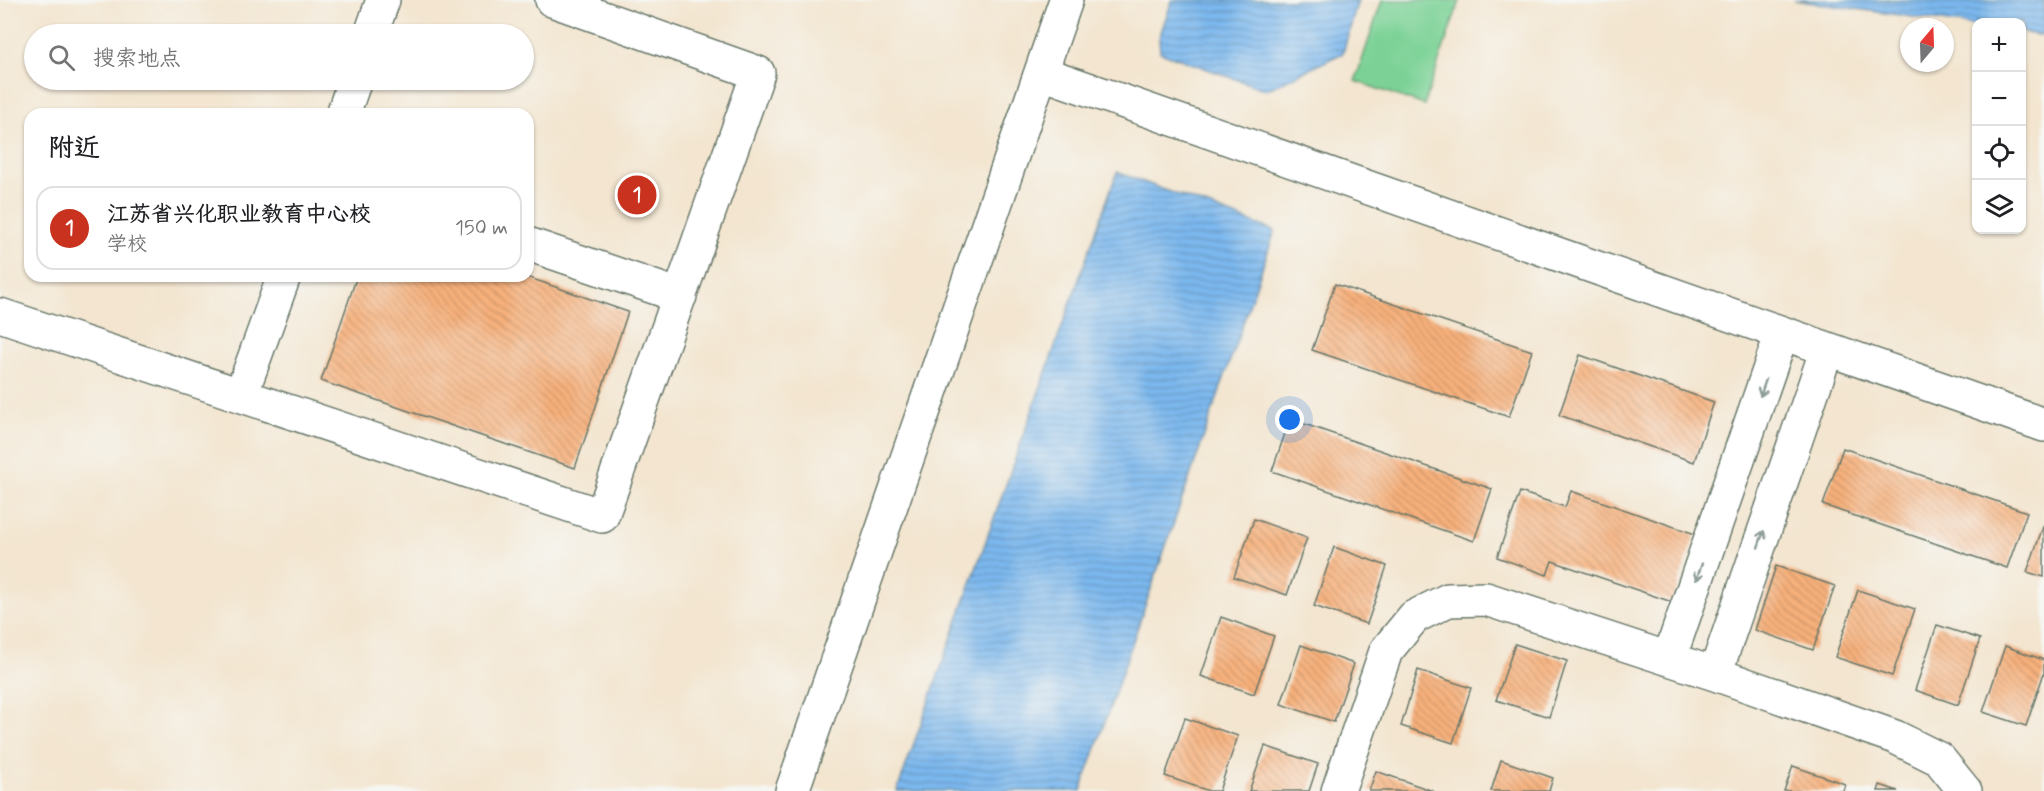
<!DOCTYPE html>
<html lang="zh">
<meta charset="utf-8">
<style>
body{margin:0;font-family:Mynerve,"LXGW WenKai TC",sans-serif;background:#f6f6f6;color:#202124}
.controls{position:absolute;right:18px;top:18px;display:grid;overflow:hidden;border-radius:12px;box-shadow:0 2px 4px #0004}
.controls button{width:54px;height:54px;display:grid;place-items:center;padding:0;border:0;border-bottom:2px solid #e0e0e0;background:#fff;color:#202124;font:30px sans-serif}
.compass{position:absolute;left:1900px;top:18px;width:54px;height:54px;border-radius:50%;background:#fff;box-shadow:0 2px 4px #0004;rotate:19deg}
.you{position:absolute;left:1290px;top:420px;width:21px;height:21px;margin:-15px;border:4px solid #fff;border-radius:50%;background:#1a73e8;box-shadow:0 0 0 9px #1a73e833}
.badge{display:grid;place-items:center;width:39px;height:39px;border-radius:50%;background:#c8321e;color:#fff;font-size:20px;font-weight:700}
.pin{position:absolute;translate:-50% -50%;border:3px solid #fff;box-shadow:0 2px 6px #0006}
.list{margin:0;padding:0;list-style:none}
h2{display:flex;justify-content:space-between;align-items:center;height:78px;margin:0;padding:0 24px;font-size:26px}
h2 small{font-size:20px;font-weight:400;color:#757577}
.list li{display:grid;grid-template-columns:39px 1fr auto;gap:18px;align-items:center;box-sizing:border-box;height:84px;margin:0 12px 12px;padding:0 12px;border:2px solid #e0e0e0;border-radius:18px}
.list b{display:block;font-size:22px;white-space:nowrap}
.list p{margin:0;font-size:20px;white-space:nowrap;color:#757577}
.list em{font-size:20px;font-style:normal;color:#757577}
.icon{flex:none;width:33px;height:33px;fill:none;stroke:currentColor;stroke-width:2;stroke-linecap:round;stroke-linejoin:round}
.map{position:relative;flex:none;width:2044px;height:791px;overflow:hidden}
.search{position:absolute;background:#fff;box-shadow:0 2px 4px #0004;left:24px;top:24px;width:510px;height:66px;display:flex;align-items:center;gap:15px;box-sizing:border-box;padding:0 21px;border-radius:33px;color:#757577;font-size:22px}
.panel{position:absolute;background:#fff;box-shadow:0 2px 4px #0004;left:24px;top:108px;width:510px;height:174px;border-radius:18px}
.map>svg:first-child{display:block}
.park{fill:#7bd296;stroke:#4d8865;stroke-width:1.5}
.water{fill:url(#water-rules);stroke:#4e7a91;stroke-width:1.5}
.building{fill:url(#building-back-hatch)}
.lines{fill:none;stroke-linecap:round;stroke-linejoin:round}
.minor-casing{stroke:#69786a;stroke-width:36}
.major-casing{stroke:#69786a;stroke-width:36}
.minor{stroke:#fff;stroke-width:33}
.major{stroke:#fff;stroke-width:33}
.oneway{stroke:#8f9e9a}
</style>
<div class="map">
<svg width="2044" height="791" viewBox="0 0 2044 791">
<defs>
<pattern id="water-rules" width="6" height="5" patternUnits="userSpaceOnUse" patternTransform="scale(1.5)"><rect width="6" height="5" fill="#7cb8ee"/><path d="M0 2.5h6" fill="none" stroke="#6597c2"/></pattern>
<pattern id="building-back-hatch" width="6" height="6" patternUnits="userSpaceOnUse" patternTransform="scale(1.5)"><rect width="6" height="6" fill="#f8b17b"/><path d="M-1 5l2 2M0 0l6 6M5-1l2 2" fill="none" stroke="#c89166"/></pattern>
</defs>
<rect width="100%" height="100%" fill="#f6f6f2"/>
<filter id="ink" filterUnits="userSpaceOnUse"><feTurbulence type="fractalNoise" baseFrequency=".0167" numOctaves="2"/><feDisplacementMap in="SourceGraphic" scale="12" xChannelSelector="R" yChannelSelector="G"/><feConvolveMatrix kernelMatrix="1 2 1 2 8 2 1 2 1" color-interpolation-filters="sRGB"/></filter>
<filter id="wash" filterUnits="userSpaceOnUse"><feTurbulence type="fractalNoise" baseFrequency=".008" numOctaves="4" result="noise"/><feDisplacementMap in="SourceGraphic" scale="24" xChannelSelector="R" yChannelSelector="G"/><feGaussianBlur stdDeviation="1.35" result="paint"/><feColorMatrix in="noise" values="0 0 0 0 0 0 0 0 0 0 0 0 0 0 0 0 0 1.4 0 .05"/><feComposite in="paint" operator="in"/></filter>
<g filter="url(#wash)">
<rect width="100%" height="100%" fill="#f3e5cf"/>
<path class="park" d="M1382 0H1460L1424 105 1355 81Z"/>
<path class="water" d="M1172 0H1358L1343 53 1266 90 1160 52 1159 38Z
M1793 0H2044V36L2022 32V22H1976V26Z
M1117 172 1275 231 1081 791H897Z"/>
<g id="blocks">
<path class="building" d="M357 276H524L628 312 575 468 321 381Z
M1335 284 1532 351 1509 417 1312 350Z
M1580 355 1714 402 1694 462 1559 415Z
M1290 419 1492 489 1474 541 1272 471Z
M1843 448 2027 512 2007 568 1823 505Z
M1571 491 1695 534 1672 602 1552 561 1547 575 1497 557 1520 492 1565 507Z
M1254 519 1307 538 1287 595 1234 577Z
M2044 524V577L2027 572Z
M1334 547 1387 566 1367 624 1314 606Z
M1776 566 1835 586 1813 650 1755 630Z
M1858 590 1915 609 1892 676 1835 657Z
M1221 617 1274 636 1254 694 1201 676Z
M1937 625 1980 639 1958 705 1915 690Z
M1515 644 1567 661 1549 717 1496 700Z
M1301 645 1354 664 1334 722 1281 704Z
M2005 646 2044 660V673L2026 726 1983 712Z
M1418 670 1471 688 1453 743 1401 726Z
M1185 718 1238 736 1219 791H1209L1165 776Z
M1265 746 1318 764 1309 791H1249Z
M1501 760 1553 778 1549 791H1491Z
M1793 766 1845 784 1843 791H1784Z
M1376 771 1433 791H1369Z
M1880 785 1898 791H1878Z"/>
</g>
</g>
<g filter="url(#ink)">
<use href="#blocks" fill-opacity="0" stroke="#69786a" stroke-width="1.5"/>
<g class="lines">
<g class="minor-casing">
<path id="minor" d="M371 34 383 0
M1042 73 2044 425
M343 114 355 80
M528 244 680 296
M0 315 602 516 758 73 552 0
M241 395 284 276
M1669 659 1782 333
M1715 674 1827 349
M1338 791 1386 651 1414 617 1448 600 1486 599 1715 674 1895 737 1939 759 1965 791"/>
</g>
<g class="major-casing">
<path id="major" d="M792 791 1066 0"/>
</g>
<use href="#minor" class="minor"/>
<use href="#major" class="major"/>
</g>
<defs><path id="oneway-shaft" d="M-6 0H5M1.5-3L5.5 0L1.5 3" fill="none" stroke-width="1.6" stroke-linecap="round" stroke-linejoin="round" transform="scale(1.5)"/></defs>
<g class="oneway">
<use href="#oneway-shaft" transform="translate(1763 388) rotate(109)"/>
<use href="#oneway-shaft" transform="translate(1761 539) rotate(-71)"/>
<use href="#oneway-shaft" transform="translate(1699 572) rotate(109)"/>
</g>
</g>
</svg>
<div class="controls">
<button>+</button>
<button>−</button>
<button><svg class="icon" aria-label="locate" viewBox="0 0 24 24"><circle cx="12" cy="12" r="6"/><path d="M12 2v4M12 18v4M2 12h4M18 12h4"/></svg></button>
<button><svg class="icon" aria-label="layers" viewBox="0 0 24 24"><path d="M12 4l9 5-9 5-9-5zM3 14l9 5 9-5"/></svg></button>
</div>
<svg class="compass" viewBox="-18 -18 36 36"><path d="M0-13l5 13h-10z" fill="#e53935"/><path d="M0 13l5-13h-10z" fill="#757577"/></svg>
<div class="you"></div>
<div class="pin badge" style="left:637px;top:195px">1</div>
<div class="search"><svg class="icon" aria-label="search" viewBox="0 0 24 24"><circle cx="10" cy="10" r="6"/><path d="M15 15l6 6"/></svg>搜索地点</div>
<section class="panel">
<h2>附近<small></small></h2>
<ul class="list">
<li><span class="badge">1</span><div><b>江苏省兴化职业教育中心校</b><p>学校</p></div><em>150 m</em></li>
</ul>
</section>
</div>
